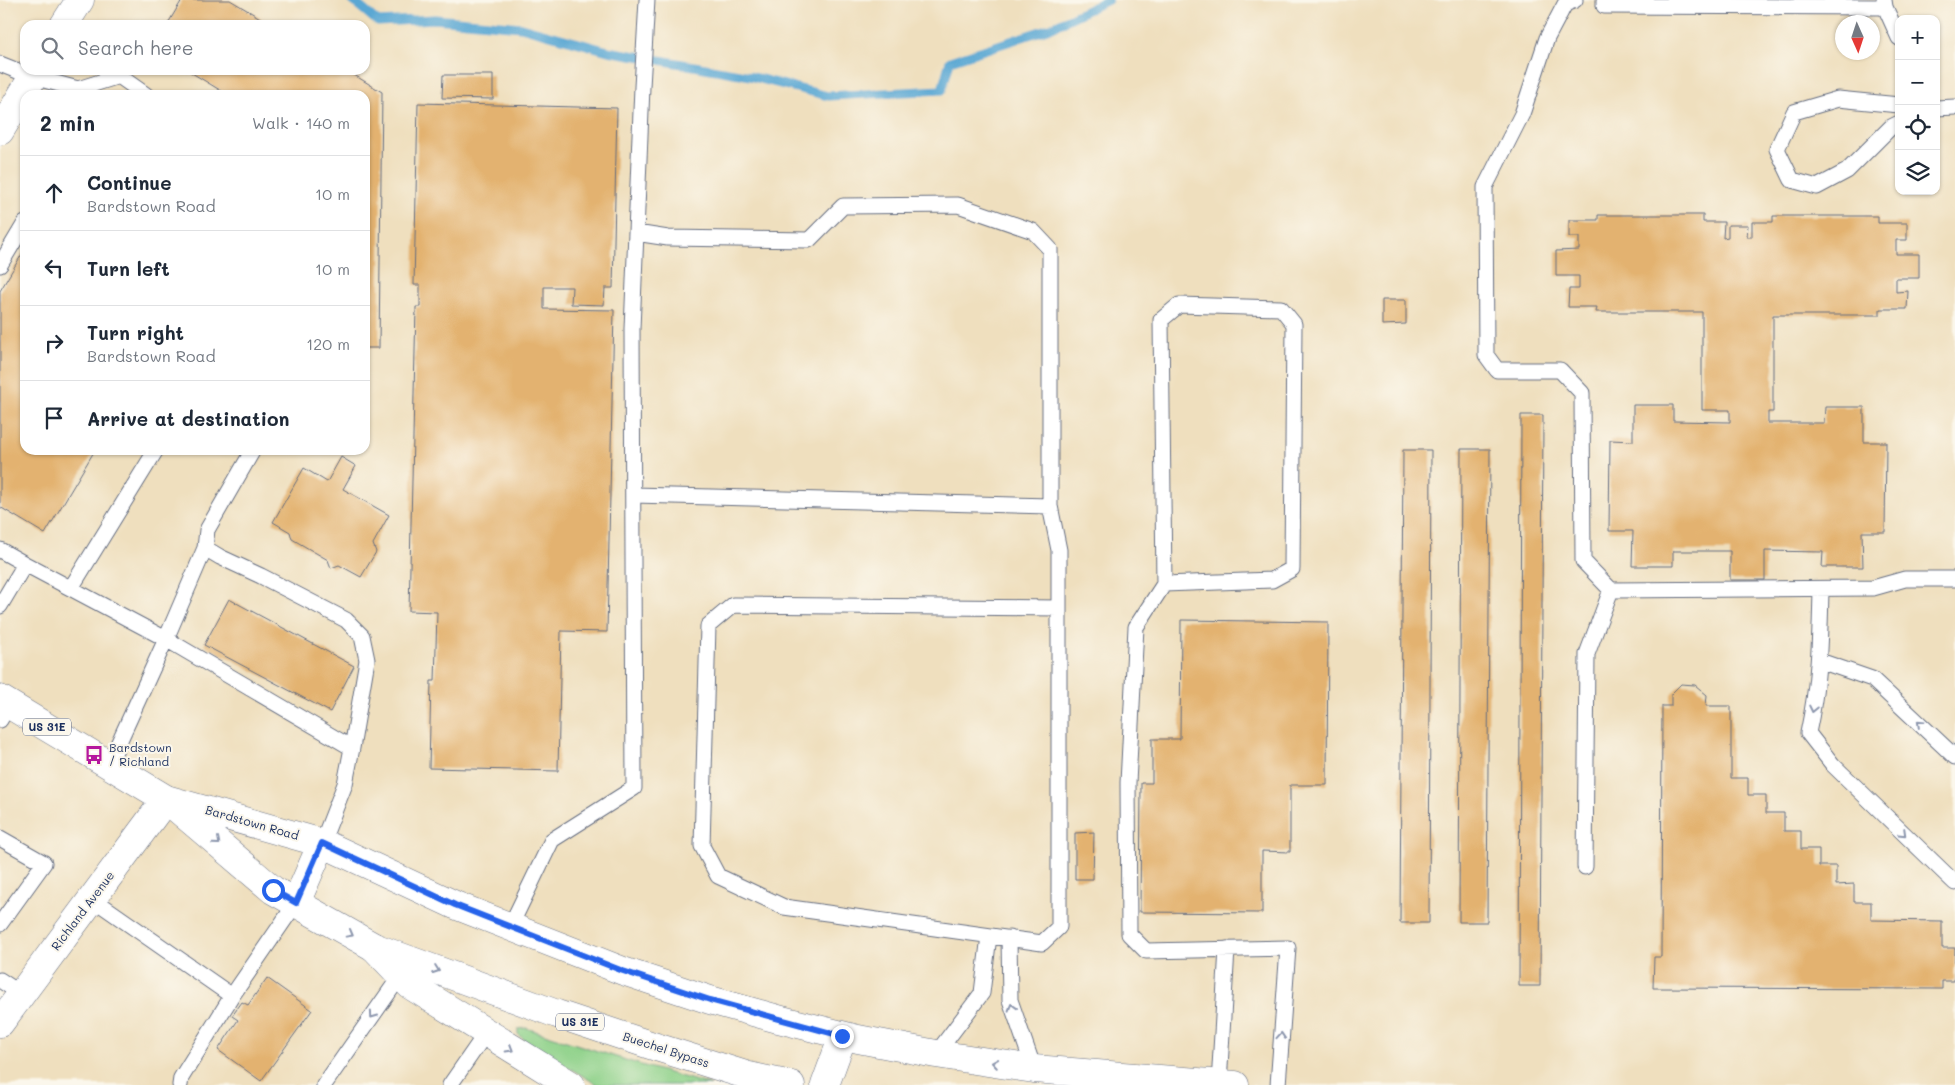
<!DOCTYPE html>
<meta charset="utf-8">
<style>
body{margin:0;font-family:Mali,sans-serif;background:#f6f6f7;color:#1f2937}
.controls{position:absolute;right:15px;top:15px;display:grid;overflow:hidden;border-radius:10px;box-shadow:0 1px 4px #0004}
.controls button{width:45px;height:45px;display:grid;place-items:center;padding:0;border:0;border-bottom:1px solid #e0e1e3;background:#fff;color:#1f2937;font:25px sans-serif}
.compass{position:absolute;left:1835px;top:15px;width:45px;height:45px;border-radius:50%;background:#fff;box-shadow:0 1px 4px #0004;rotate:177deg}
.stop{position:absolute;width:15px;height:15px;margin:-11px;border:4px solid #2563eb;border-radius:50%;background:#fff}
.stop.end{background:#2563eb;border-color:#fff;box-shadow:0 1px 5px #0008}
.list{margin:0;padding:0;list-style:none}
h2{display:flex;justify-content:space-between;align-items:center;height:65px;margin:0;padding:0 20px;font-size:21px}
h2 small{font-size:16px;font-weight:400;color:#747a83}
.list li{display:grid;grid-template-columns:32px 1fr auto;gap:15px;align-items:center;box-sizing:border-box;height:75px;padding:0 20px;border-top:1px solid #e0e1e3}
.list b{display:block;font-size:19px;white-space:nowrap}
.list p{margin:0;font-size:16px;white-space:nowrap;color:#747a83}
.list em{font-size:16px;font-style:normal;color:#747a83}
.icon{flex:none;width:28px;height:28px;fill:none;stroke:currentColor;stroke-width:2;stroke-linecap:round;stroke-linejoin:round}
.map{position:relative;flex:none;width:1955px;height:1085px;overflow:hidden}
.search{position:absolute;background:#fff;box-shadow:0 1px 4px #0004;left:20px;top:20px;width:350px;height:55px;display:flex;align-items:center;gap:12px;box-sizing:border-box;padding:0 18px;border-radius:15px;color:#747a83;font-size:19px}
.panel{position:absolute;background:#fff;box-shadow:0 1px 4px #0004;left:20px;top:90px;width:350px;height:365px;border-radius:15px}
.map>svg:first-child{display:block}
.green{fill:#8ed189;stroke:#548074}
.lines{fill:none;stroke-linecap:round;stroke-linejoin:round}
.stream{stroke:#5aa7d3;stroke-width:9}
.building{fill:#e3b270}
.service-casing{stroke:#656d80;stroke-width:17}
.minor-casing{stroke:#656d80;stroke-width:29}
.secondary-casing{stroke:#656d80;stroke-width:29}
.primary-casing{stroke:#656d80;stroke-width:29}
.service{stroke:#fff;stroke-width:15}
.minor{stroke:#fff;stroke-width:28}
.secondary{stroke:#fff;stroke-width:28}
.primary{stroke:#fff;stroke-width:28}
.oneway{stroke:#8d97ae}
.route{stroke:#2563eb;stroke-width:6}
.labels{text-anchor:middle;stroke-width:4;stroke-linejoin:round;paint-order:stroke}
.shield{fill:#fbf7ec;stroke:#5e6b89;stroke-width:1}
.shield-label{font-size:11px;font-weight:bold;fill:#1b2f5e}
.poi-label{font-size:12px;fill:#1b2f5e;stroke:#fbf7ec;text-anchor:start}
.street-label{font-size:12px;fill:#1b2f5e;stroke:#fbf7ec}
</style>
<div class="map">
<svg width="1955" height="1085" viewBox="0 0 1955 1085">
<rect width="100%" height="100%" fill="#fbf7ec"/>
<filter id="ink" filterUnits="userSpaceOnUse"><feTurbulence type="fractalNoise" baseFrequency=".02" numOctaves="2"/><feDisplacementMap in="SourceGraphic" scale="10" xChannelSelector="R" yChannelSelector="G"/><feConvolveMatrix kernelMatrix="1 2 1 2 8 2 1 2 1" color-interpolation-filters="sRGB"/></filter>
<filter id="wash" filterUnits="userSpaceOnUse"><feTurbulence type="fractalNoise" baseFrequency=".0096" numOctaves="4" result="noise"/><feDisplacementMap in="SourceGraphic" scale="20" xChannelSelector="R" yChannelSelector="G"/><feGaussianBlur stdDeviation="1.12" result="paint"/><feColorMatrix in="noise" values="0 0 0 0 0 0 0 0 0 0 0 0 0 0 0 0 0 1.4 0 .05"/><feComposite in="paint" operator="in"/></filter>
<g filter="url(#wash)">
<rect width="100%" height="100%" fill="#efdfbe"/>
<path class="green" d="M526 1028 641 1065 711 1085H598L529 1044 518 1034V1029Z"/>
<g class="lines">
<path class="stream" d="M352 0 378 22 435 19 521 27 608 51 745 75 828 96 942 90 950 61 1050 28 1108 0"/>
</g>
<g id="blocks">
<path class="building" d="M182 0H230L272 25H167Z
M187 70H346L382 92 379 348H365V95H228Z
M443 75H493V99L442 98Z
M418 103 617 108 613 288H605L604 305 571 304 572 287H544V309L614 310 607 632 561 631 558 771 429 768 431 681H435L437 612 409 611 416 307H420V285H414Z
M1598 215H1703V222H1724L1723 238 1728 237V225H1748L1747 237H1752V222H1773V216H1878V223H1907V240H1896V254H1919V278H1896V292L1908 291 1907 309H1880V315H1773V412H1768V423H1824L1825 407H1864V442H1886L1885 532H1862L1863 567H1822L1823 552 1765 551V580H1730V551H1673V566H1632L1633 531H1609L1610 440 1633 441V405H1673V421L1730 422V410H1702V312H1596L1597 307H1568L1569 289H1579V276H1556V251L1579 250V237H1569V220H1598Z
M25 249V450H95L45 534 0 507V291Z
M1382 300H1406V324L1382 325Z
M1521 415H1543L1540 986H1519Z
M1461 449H1490L1487 922H1459Z
M1403 450H1431L1429 923H1400Z
M341 457 356 466 343 489 389 515 373 544 376 552 361 577 339 565 331 568 328 560 292 539 290 532 273 522 304 468 327 482Z
M229 599 354 666 330 712 204 645Z
M1181 620 1328 622 1327 785H1290V852L1262 851V913L1140 912 1141 783H1152V739H1180Z
M1681 684 1695 685 1707 695 1706 706H1731V778H1748V795H1766V813H1784V831H1801V849H1819V866H1836V885L1854 884V902H1871V920L1942 921V948H1955L1954 981H1942V989L1653 988 1654 957H1661L1662 706H1671V694Z
M1094 832 1093 879H1075V833Z
M267 978 312 1010 261 1081 218 1050 238 1020 232 1016 242 1002 248 1005Z"/>
</g>
</g>
<g filter="url(#ink)">
<use href="#blocks" fill-opacity="0" stroke="#656d80" stroke-width="1"/>
<g class="lines">
<g class="service-casing">
<path id="service" d="M1575 0 1565 4 1547 38 1522 114 1485 187 1486 355 1497 370H1560L1582 393 1583 561 1611 590 1873 588 1905 579H1955
M1604 0V6L1885 7
M1884 0 1885 7 1899 38
M0 64 33 77 78 89 119 76 146 95
M1899 105 1838 99 1794 112 1777 149 1792 180 1817 187 1847 171 1891 127 1899 123
M1936 108 1955 107
M0 265 25 223
M253 450 207 530 205 548 220 557 261 576 346 620 362 636 367 660 352 748 345 784 322 843
M633 495 1050 506V249L1033 231 958 205 843 206 809 240 668 238 636 233
M1050 506 1059 550V927L1042 943 784 907 718 876 702 846 708 626 733 605 1059 608
M0 550 25 564 0 606
M25 564 166 639 352 748
M1164 584 1272 580 1292 569 1294 324 1281 308 1179 305 1161 320 1164 584 1136 627 1128 783 1129 934 1146 951 1288 948 1278 1085
M71 588 156 450
M1821 589C1820 640 1819 683 1808 733L1833 765 1955 883
M1820 661 1872 679 1955 757
M0 720 9 704
M109 764 166 639 205 548
M0 838 44 863 0 924
M1585 867 1587 654 1611 590
M93 899 232 996
M510 927 552 840 634 788 632 329 642 87 647 0
M1009 938 1010 1000 1034 1069
M0 980 21 994
M936 1054 982 993 989 936
M1219 1084 1227 949
M180 1085 181 1078 232 996 296 903
M324 1085 401 975
M450 1085 486 1033"/>
</g>
<g class="minor-casing">
<path id="minor" d="M64 25 80 0
M0 131 37 70
M0 1023 166 799"/>
</g>
<g class="secondary-casing">
<path id="secondary" d="M374 947 410 985 571 1085
M825 1085 843 1036"/>
</g>
<g class="primary-casing">
<path id="primary" d="M0 699 166 799 273 890 374 947 557 1014 650 1045 749 1076 791 1085
M166 799 322 843 455 905 623 971 710 1000 778 1019 858 1039 936 1054 1034 1069 1235 1085
M296 903 322 843"/>
</g>
<use href="#service" class="service"/>
<use href="#minor" class="minor"/>
<use href="#secondary" class="secondary"/>
<use href="#primary" class="primary"/>
</g>
<defs><path id="oneway-chevron" d="M-2-3.5L2.5 0L-2 3.5" fill="none" stroke-width="1.6" stroke-linecap="round" stroke-linejoin="round" transform="scale(1.25)"/></defs>
<g class="oneway">
<use href="#oneway-chevron" transform="translate(1813 709) rotate(102)"/>
<use href="#oneway-chevron" transform="translate(1920 723) rotate(-137)"/>
<use href="#oneway-chevron" transform="translate(1903 833) rotate(44)"/>
<use href="#oneway-chevron" transform="translate(217 842) rotate(41)"/>
<use href="#oneway-chevron" transform="translate(350 934) rotate(29)"/>
<use href="#oneway-chevron" transform="translate(436 970) rotate(20)"/>
<use href="#oneway-chevron" transform="translate(1012 1007) rotate(-107)"/>
<use href="#oneway-chevron" transform="translate(373 1015) rotate(125)"/>
<use href="#oneway-chevron" transform="translate(1281 1036) rotate(-86)"/>
<use href="#oneway-chevron" transform="translate(510 1049) rotate(31)"/>
<use href="#oneway-chevron" transform="translate(995 1063) rotate(-171)"/>
</g>
</g>
<g class="lines" filter="url(#ink)">
<path class="route" d="M273 890 296 903 322 843 455 905 623 971 710 1000 842 1036"/>
</g>
<defs>
<g id="bus-bare" transform="scale(1.5)"><path d="M-5-6H5V4H4V6H2V4H-2V6H-4V4H-5ZM-3.5-4V0h7V-4ZM-3.5 1.2v1.5H-2V1.2ZM2 1.2v1.5H3.5V1.2Z" fill="#b5179e" stroke="#fbf7ec" stroke-width="2.5" paint-order="stroke"/></g>
</defs>
<g fill-rule="evenodd">
<use href="#bus-bare" x="94" y="755"/>
</g>
<g class="labels">
<g class="shield">
<rect x="23" y="718.5" width="48" height="17" rx="4"/>
<rect x="556" y="1013.5" width="48" height="17" rx="4"/>
</g>
<g class="shield-label">
<text x="47" y="731">US 31E</text>
<text x="580" y="1026">US 31E</text>
</g>
<g class="poi-label">
<text x="109" y="752">Bardstown<tspan x="109" dy="14">/ Richland</tspan></text>
</g>
<g class="street-label">
<text transform="translate(252 823) rotate(16)" y="4">Bardstown Road</text>
<text transform="translate(83 911) rotate(-53)" y="4">Richland Avenue</text>
<text transform="translate(666 1050) rotate(18)" y="4">Buechel Bypass</text>
</g>
</g>
</svg>
<div class="controls">
<button>+</button>
<button>−</button>
<button><svg class="icon" aria-label="locate" viewBox="0 0 24 24"><circle cx="12" cy="12" r="6"/><path d="M12 2v4M12 18v4M2 12h4M18 12h4"/></svg></button>
<button><svg class="icon" aria-label="layers" viewBox="0 0 24 24"><path d="M12 4l9 5-9 5-9-5zM3 14l9 5 9-5"/></svg></button>
</div>
<svg class="compass" viewBox="-18 -18 36 36"><path d="M0-13l5 13h-10z" fill="#e53935"/><path d="M0 13l5-13h-10z" fill="#747a83"/></svg>
<div class="stop" style="left:273px;top:890px"></div>
<div class="stop end" style="left:842px;top:1036px"></div>
<div class="search"><svg class="icon" aria-label="search" viewBox="0 0 24 24"><circle cx="10" cy="10" r="6"/><path d="M15 15l6 6"/></svg>Search here</div>
<section class="panel">
<h2>2 min<small>Walk · 140 m</small></h2>
<ul class="list">
<li><svg class="icon" aria-label="ahead" viewBox="0 0 24 24"><path d="M12 20V5M6 11l6-6 6 6"/></svg><div><b>Continue</b><p>Bardstown Road</p></div><em>10 m</em></li>
<li><svg class="icon" aria-label="left" viewBox="0 0 24 24"><path d="M17 20v-9H6M10 6l-5 5 5 5"/></svg><div><b>Turn left</b></div><em>10 m</em></li>
<li><svg class="icon" aria-label="right" viewBox="0 0 24 24"><path d="M7 20v-9h11M14 6l5 5-5 5"/></svg><div><b>Turn right</b><p>Bardstown Road</p></div><em>120 m</em></li>
<li><svg class="icon" aria-label="arrive" viewBox="0 0 24 24"><path d="M6 21V4h12l-3 4 3 4H6"/></svg><div><b>Arrive at destination</b></div></li>
</ul>
</section>
</div>
